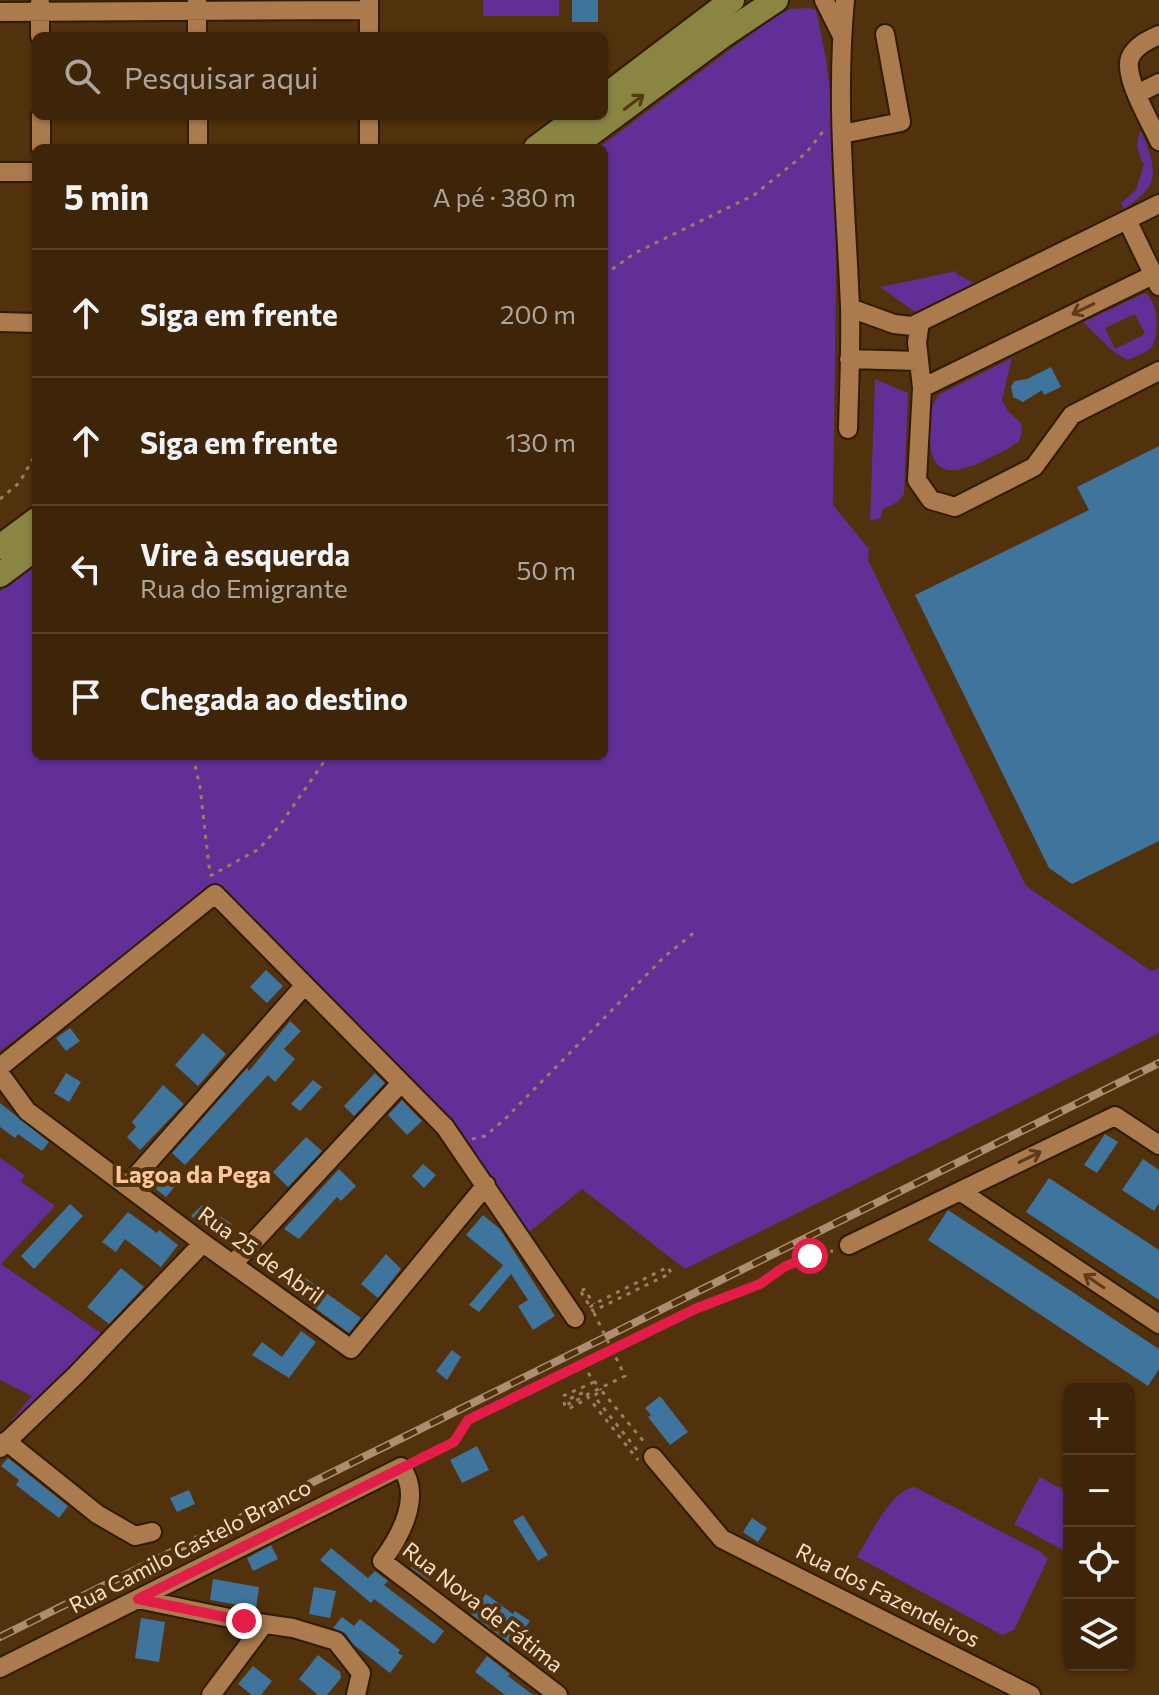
<!DOCTYPE html>
<html lang="pt">
<meta charset="utf-8">
<style>
body{margin:0;font-family:Commissioner,sans-serif;background:#493118;color:#f1f3f6}
.controls{position:absolute;right:24px;bottom:24px;display:grid;overflow:hidden;border-radius:12px;box-shadow:0 2px 6px #0004}
.controls button{width:72px;height:72px;display:grid;place-items:center;padding:0;border:0;border-bottom:2px solid #57422b;background:#3e250a;color:#f1f3f6;font:40px sans-serif}
.stop{position:absolute;width:24px;height:24px;margin:-18px;border:6px solid #e11d48;border-radius:50%;background:#fff}
.stop.end{background:#e11d48;border-color:#fff;box-shadow:0 2px 8px #0008}
.list{margin:0;padding:0;list-style:none}
h2{display:flex;justify-content:space-between;align-items:center;height:104px;margin:0;padding:0 32px;font-size:34px}
h2 small{font-size:26px;font-weight:400;color:#ada59c}
.list li{display:grid;grid-template-columns:52px 1fr auto;gap:24px;align-items:center;box-sizing:border-box;height:128px;padding:0 32px;border-top:2px solid #57422b}
.list b{display:block;font-size:30px;white-space:nowrap}
.list p{margin:0;font-size:26px;white-space:nowrap;color:#ada59c}
.list em{font-size:26px;font-style:normal;color:#ada59c}
.icon{flex:none;width:44px;height:44px;fill:none;stroke:currentColor;stroke-width:2;stroke-linecap:round;stroke-linejoin:round}
.map{position:relative;flex:none;width:1159px;height:1695px;overflow:hidden}
.search{position:absolute;background:#3e250a;box-shadow:0 2px 6px #0004;left:32px;top:32px;width:576px;height:88px;display:flex;align-items:center;gap:20px;box-sizing:border-box;padding:0 28px;border-radius:12px;color:#ada59c;font-size:30px}
.panel{position:absolute;background:#3e250a;box-shadow:0 2px 6px #0004;left:32px;top:144px;width:576px;height:616px;border-radius:12px}
.map>svg:first-child{display:block}
.green{fill:#622f96;fill-rule:evenodd}
.building{fill:#3f759d}
.lines{fill:none;stroke-linecap:round;stroke-linejoin:round}
.minor-casing{stroke:#321a03;stroke-width:22}
.major-casing{stroke:#321a03;stroke-width:28}
.path{stroke:#9c7e5f;stroke-width:3;stroke-dasharray:4 6;stroke-linecap:butt}
.minor{stroke:#ab7b4e;stroke-width:18}
.major{stroke:#8b8544;stroke-width:24}
.rail-casing{stroke:#ac8e71;stroke-width:8}
.rail{stroke:#52310d;stroke-width:5;stroke-dasharray:15;stroke-linecap:butt}
.path-bridge{stroke:#9c7e5f;stroke-width:3;stroke-dasharray:4 6;stroke-linecap:butt}
.oneway{stroke:#583912}
.oneway2{stroke:#5f3c17}
.route{stroke:#e11d48;stroke-width:10}
.labels{text-anchor:middle;stroke-width:8;stroke-linejoin:round;paint-order:stroke}
.street-label{font-size:22px;fill:#f8ddc6;stroke:#52310d}
.neighbourhood-label{font-size:24px;font-weight:bold;fill:#fdc899;stroke:#52310d}
</style>
<div class="map">
<svg width="1159" height="1695" viewBox="0 0 1159 1695">
<rect width="100%" height="100%" fill="#52310d"/>
<path class="green" d="M483 0H559V16H483Z
M809 8 816 10 826 59 835 130 836 280 833 505 869 549 868 560 1026 886 1151 971 1159 968V1033L685 1269 582 1189 524 1236 523 1225 452 1124 430 1097 219 893 211 889 0 1051V591L36 565V756H604V148H598L771 19 790 9Z
M1141 131C1159 174 1159 185 1124 209L1121 203 1136 190 1144 164C1138 155 1134 141 1141 131Z
M957 271 956 274 974 283 915 312 880 287Z
M1145 293C1159 302 1159 334 1152 347 1146 353 1136 356 1128 360L1114 352 1083 322ZM1135 314 1145 334 1115 349 1105 328Z
M1012 358 1002 400 1008 411 1021 423 1022 432 1019 441C1011 448 1001 453 991 457 954 477 927 479 930 428 931 413 930 402 942 393Z
M875 379 908 393 904 494 899 501 882 510 881 518 870 521Z
M0 1158 25 1175 21 1182 55 1206 1 1264 108 1338 16 1422 11 1421 32 1396 0 1380Z
M1040 1477 1069 1493V1553L1014 1524Z
M915 1487 1039 1551 1048 1559 1014 1630 1002 1635 857 1557C869 1538 891 1489 915 1487Z"/>
<path class="building" d="M572 0H598V22H572Z
M1051 367 1061 387 1044 395 1042 390 1023 402 1013 397 1011 386 1015 381 1027 379Z
M1159 446V841L1072 884 1049 868 915 595 1089 510 1077 487Z
M266 970 283 986 267 1003 250 987Z
M290 1021 301 1031 284 1049 295 1059 275 1082 268 1075 185 1165 172 1153 247 1068 249 1071Z
M70 1028 80 1041 66 1051 56 1038Z
M203 1033 226 1054 198 1086 175 1065Z
M66 1073 81 1082 69 1102 54 1093Z
M375 1073 385 1083 354 1116 344 1106Z
M313 1080 322 1087 300 1111 291 1104Z
M163 1085 184 1104 140 1150 127 1137 136 1127 132 1122Z
M402 1100 422 1121 407 1135 388 1115Z
M0 1103 49 1142 42 1151 18 1134 15 1138 0 1127Z
M1105 1134 1118 1142 1097 1173 1084 1165Z
M306 1137 322 1151 288 1187 273 1172Z
M1143 1159 1159 1170V1203L1154 1211 1122 1190Z
M423 1164 436 1175 424 1188 412 1176Z
M339 1169 356 1186 341 1201 337 1197 299 1239 284 1229Z
M158 1170 176 1185 166 1197 147 1182Z
M1049 1178 1159 1250V1300L1026 1212Z
M70 1204 83 1216 34 1269 21 1256Z
M202 1205 232 1224 220 1237 191 1216Z
M948 1210 1159 1349V1369L1148 1386 928 1240Z
M128 1212 157 1233 159 1230 178 1245 161 1267 125 1239 116 1252 102 1242Z
M483 1215 500 1229 555 1316 533 1330 518 1306 528 1300 511 1274 479 1312 469 1305 503 1265 466 1235Z
M386 1254 401 1269 378 1298 361 1284Z
M121 1268 144 1287 109 1324 87 1307Z
M300 1274 361 1318 349 1333 289 1289Z
M301 1331 316 1342 289 1378 252 1355 262 1342 282 1357Z
M452 1350 461 1357 447 1380 436 1371Z
M660 1396 688 1432 670 1445 648 1417 651 1415 645 1408Z
M477 1446 489 1470 462 1483 450 1460Z
M8 1458 68 1506 59 1518 16 1485 19 1480 1 1466Z
M189 1490 195 1504 177 1512 170 1498Z
M523 1515 548 1555 538 1561 513 1521Z
M752 1518 767 1528 758 1542 743 1532Z
M271 1545 278 1559 253 1571 247 1558Z
M331 1548 368 1578 375 1571 388 1581 384 1585 444 1631 434 1644 374 1599 371 1603 320 1560Z
M419 1556 438 1569 429 1581 411 1568Z
M213 1579 259 1587 256 1608 210 1600Z
M314 1587 336 1591 330 1618 309 1614Z
M486 1594 513 1614 515 1611 530 1621 512 1645 471 1614Z
M342 1617 354 1626 360 1619 400 1650 398 1653 403 1656 390 1673 354 1645 345 1633 333 1628Z
M141 1618 165 1622 159 1662 135 1658Z
M318 1655 340 1672 341 1678 327 1695H318L299 1679Z
M487 1656 510 1674 508 1676 533 1695H505L475 1672Z
M253 1666 272 1681 261 1695H252L238 1684Z"/>
<g class="lines">
<g class="minor-casing">
<path id="minor" d="M197 0V36
M824 0 841 34
M845 0C835 102 846 205 850 307 851 347 849 389 848 429
M40 3V36
M0 12 369 10
M1159 35C1148 40 1135 46 1130 58 1123 77 1151 123 1159 141
M369 36V0
M1137 94 1159 83
M41 116V148
M198 116V148
M842 134 901 122 885 34
M369 148V116
M0 172H36
M1127 220 1159 286
M850 308 894 324 912 326 1159 204
M0 322 36 323
M920 322 917 342 922 388 917 480 931 500 955 507 1034 467 1072 415 1159 371
M849 359 919 361
M922 388 1153 275
M0 1067 215 894 445 1127 575 1318
M0 1074 27 1111 203 1243 351 1349 486 1185
M127 1186 304 986
M960 1191 1159 1324
M849 1245 1115 1116 1159 1145
M233 1264 401 1083
M6 1441 97 1514 135 1536 152 1532
M0 1448 76 1375 203 1243
M653 1457 722 1539 1031 1695
M138 1599 244 1621 293 1628 336 1641 361 1673 356 1695
M0 1668 401 1467C423 1496 400 1537 382 1561L558 1695
M211 1695 264 1624"/>
</g>
<g class="major-casing">
<path id="major" d="M604 97 732 0
M536 148 579 116
M571 148 722 36 776 0
M0 547 36 520
M0 575 36 548"/>
</g>
<path class="path" d="M604 275 635 253 754 195 806 153 825 129
M36 432 34 457 36 463
M0 499 19 483 34 457
M193 756 200 787 210 875
M210 876 259 849 280 825 328 756
M472 1139 485 1136 504 1120 664 957 696 931
M582 1291 584 1289 594 1304
M581 1292 593 1311 671 1273 668 1267 594 1304 588 1309
M582 1365 601 1390
M594 1382 563 1396 565 1407 570 1408 583 1401 581 1398 569 1404 567 1400 584 1392 638 1460
M637 1450 594 1396 601 1390 645 1443
M415 1460 454 1442 468 1420 695 1309 760 1284 801 1258 833 1251"/>
<use href="#minor" class="minor"/>
<use href="#major" class="major"/>
<g class="rail-casing">
<path id="rail" d="M0 1637 1159 1063"/>
</g>
<use href="#rail" class="rail"/>
<path class="path-bridge" d="M586 1395 625 1376 593 1311"/>
</g>
<defs><path id="oneway-shaft" d="M-6 0H5M1.5-3L5.5 0L1.5 3" fill="none" stroke-width="1.6" stroke-linecap="round" stroke-linejoin="round" transform="scale(2)"/></defs>
<use class="oneway" href="#oneway-shaft" transform="translate(634 102) rotate(-37)"/>
<g class="oneway2">
<use href="#oneway-shaft" transform="translate(1083 309) rotate(154)"/>
<use href="#oneway-shaft" transform="translate(1030 1157) rotate(-26)"/>
<use href="#oneway-shaft" transform="translate(1094 1281) rotate(-146)"/>
</g>
<g class="lines">
<path class="route" d="M244 1621 138 1599 454 1442 468 1420 695 1309 760 1284 784 1267 810 1256"/>
</g>
<g class="labels">
<g class="street-label">
<text transform="translate(261 1255) rotate(36)" y="8">Rua 25 de Abril</text>
<text transform="translate(190 1546) rotate(-27)" y="8">Rua Camilo Castelo Branco</text>
<text transform="translate(888 1595) rotate(27)" y="8">Rua dos Fazendeiros</text>
<text transform="translate(483 1607) rotate(38)" y="8">Rua Nova de Fátima</text>
</g>
<g class="neighbourhood-label">
<text x="193" y="1183">Lagoa da Pega</text>
</g>
</g>
</svg>
<div class="controls">
<button>+</button>
<button>−</button>
<button><svg class="icon" aria-label="locate" viewBox="0 0 24 24"><circle cx="12" cy="12" r="6"/><path d="M12 2v4M12 18v4M2 12h4M18 12h4"/></svg></button>
<button><svg class="icon" aria-label="layers" viewBox="0 0 24 24"><path d="M12 4l9 5-9 5-9-5zM3 14l9 5 9-5"/></svg></button>
</div>
<div class="stop" style="left:810px;top:1256px"></div>
<div class="stop end" style="left:244px;top:1621px"></div>
<div class="search"><svg class="icon" aria-label="search" viewBox="0 0 24 24"><circle cx="10" cy="10" r="6"/><path d="M15 15l6 6"/></svg>Pesquisar aqui</div>
<section class="panel">
<h2>5 min<small>A pé · 380 m</small></h2>
<ul class="list">
<li><svg class="icon" aria-label="ahead" viewBox="0 0 24 24"><path d="M12 20V5M6 11l6-6 6 6"/></svg><div><b>Siga em frente</b></div><em>200 m</em></li>
<li><svg class="icon" aria-label="ahead" viewBox="0 0 24 24"><path d="M12 20V5M6 11l6-6 6 6"/></svg><div><b>Siga em frente</b></div><em>130 m</em></li>
<li><svg class="icon" aria-label="left" viewBox="0 0 24 24"><path d="M17 20v-9H6M10 6l-5 5 5 5"/></svg><div><b>Vire à esquerda</b><p>Rua do Emigrante</p></div><em>50 m</em></li>
<li><svg class="icon" aria-label="arrive" viewBox="0 0 24 24"><path d="M6 21V4h12l-3 4 3 4H6"/></svg><div><b>Chegada ao destino</b></div></li>
</ul>
</section>
</div>
